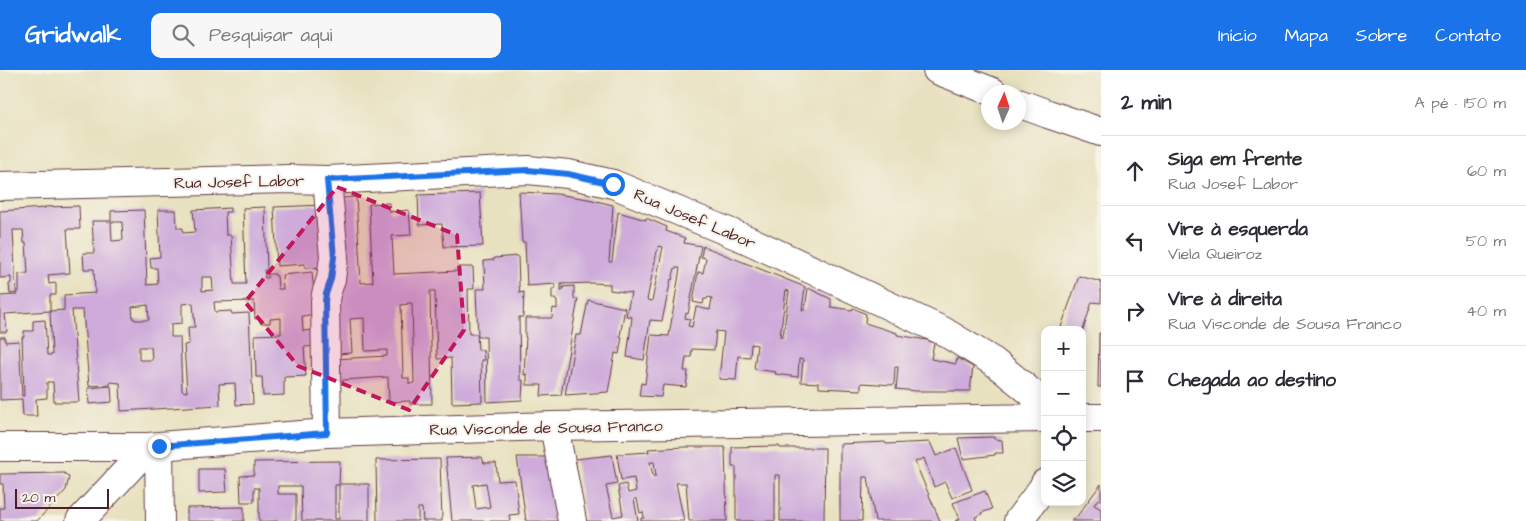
<!DOCTYPE html>
<html lang="pt">
<meta charset="utf-8">
<style>
body{margin:0;font-family:"Architects Daughter",sans-serif;background:#f7f7f7;color:#2b2b33}
.controls{position:absolute;right:15px;bottom:15px;display:grid;overflow:hidden;border-radius:10px;box-shadow:0 2px 12px #0003}
.controls button{width:45px;height:45px;display:grid;place-items:center;padding:0;border:0;border-bottom:1px solid #e1e1e2;background:#fff;color:#2b2b33;font:25px sans-serif}
.compass{position:absolute;left:981px;top:15px;width:45px;height:45px;border-radius:50%;background:#fff;box-shadow:0 2px 12px #0003;rotate:3deg}
.scale{position:absolute;left:15px;bottom:12px;width:94px;box-sizing:border-box;padding-left:5px;border:2px solid #4a1f2b;border-top:0;font-size:14px;line-height:18px;white-space:nowrap;color:#4a1f2b;-webkit-text-stroke:4px #f7f3e8;paint-order:stroke}
.stop{position:absolute;width:15px;height:15px;margin:-11px;border:4px solid #1a73e8;border-radius:50%;background:#fff}
.stop.end{background:#1a73e8;border-color:#fff;box-shadow:0 1px 5px #0008}
.list{margin:0;padding:0;list-style:none}
h2{display:flex;justify-content:space-between;align-items:center;height:65px;margin:0;padding:0 20px;font-size:21px}
h2 small{font-size:16px;font-weight:400;color:#7c7c81}
.list li{display:grid;grid-template-columns:32px 1fr auto;gap:15px;align-items:center;box-sizing:border-box;height:70px;padding:0 20px;border-top:1px solid #e1e1e2}
.list b{display:block;font-size:19px;white-space:nowrap}
.list p{margin:0;font-size:16px;white-space:nowrap;color:#7c7c81}
.list em{font-size:16px;font-style:normal;color:#7c7c81}
.icon{flex:none;width:28px;height:28px;fill:none;stroke:currentColor;stroke-width:2;stroke-linecap:round;stroke-linejoin:round}
.map{position:relative;flex:none;width:1101px;height:451px;overflow:hidden}
header{display:flex;align-items:center;gap:30px;box-sizing:border-box;height:70px;padding:0 25px;background:#1a73e8;color:#fff}
header strong{font-size:24px}
nav{display:flex;gap:28px;margin-inline-start:auto;font-size:18px}
.search{width:350px;height:45px;background:#f7f7f7;display:flex;align-items:center;gap:12px;box-sizing:border-box;padding:0 18px;border-radius:10px;color:#7c7c81;font-size:19px}
main{display:flex}
aside{flex:1;background:#fff}
.map>svg:first-child{display:block}
.building{fill:#ceabda;fill-rule:evenodd}
.lines{fill:none;stroke-linecap:round;stroke-linejoin:round}
.minor-casing{stroke:#623c41;stroke-width:30}
.minor{stroke:#fff;stroke-width:28}
.route{stroke:#1a73e8;stroke-width:6}
.marked{fill:#c2185b;fill-opacity:0.2;stroke:#c2185b;stroke-width:4;stroke-dasharray:10 6;stroke-linejoin:round}
.labels{text-anchor:middle;stroke-width:4;stroke-linejoin:round;paint-order:stroke}
.street-label{font-size:16px;fill:#4a1f2b;stroke:#f7f3e8}
</style>
<header>
<strong>Gridwalk</strong>
<div class="search"><svg class="icon" aria-label="search" viewBox="0 0 24 24"><circle cx="10" cy="10" r="6"/><path d="M15 15l6 6"/></svg>Pesquisar aqui</div>
<nav><a>Início</a><a>Mapa</a><a>Sobre</a><a>Contato</a></nav>
</header>
<main>
<div class="map">
<svg width="1101" height="451" viewBox="0 0 1101 451">
<rect width="100%" height="100%" fill="#f7f3e8"/>
<filter id="ink" filterUnits="userSpaceOnUse"><feTurbulence type="fractalNoise" baseFrequency=".02" numOctaves="2"/><feDisplacementMap in="SourceGraphic" scale="10" xChannelSelector="R" yChannelSelector="G"/><feConvolveMatrix kernelMatrix="1 2 1 2 8 2 1 2 1" color-interpolation-filters="sRGB"/></filter>
<filter id="wash" filterUnits="userSpaceOnUse"><feTurbulence type="fractalNoise" baseFrequency=".0096" numOctaves="4" result="noise"/><feDisplacementMap in="SourceGraphic" scale="20" xChannelSelector="R" yChannelSelector="G"/><feGaussianBlur stdDeviation="1.12" result="paint"/><feColorMatrix in="noise" values="0 0 0 0 0 0 0 0 0 0 0 0 0 0 0 0 0 1.4 0 .05"/><feComposite in="paint" operator="in"/></filter>
<g filter="url(#wash)">
<rect width="100%" height="100%" fill="#e8e1c0"/>
<g id="blocks">
<path class="building" d="M519 122 557 124 588 129 613 135 609 192H612L618 142 646 150V148L667 157 666 161 685 168 684 173 701 176 688 244 686 243 685 248 690 249 688 256 692 257 696 237 710 240 712 228 708 227 707 229H704L703 234 693 232 698 202 703 203 706 188 701 187 703 176 805 217 802 240H805L808 218 831 229V237L852 240 853 238 866 244 865 253 897 263V265L927 270 934 273 931 289 956 294 957 288 973 297 970 321H915L896 319 898 297H895L894 315 861 313V320L819 318V313L801 312 803 290 799 289 798 307 775 304 776 302 754 299 757 275 751 274 750 287 738 286 736 310 719 309 724 262 716 261 714 280 692 279 691 287H686L684 301H688L686 317 663 315 661 327 639 326 641 313 645 314 651 265 669 266 680 198H675L672 210 671 209 662 251 650 250 644 290 627 287 632 247 626 246 631 223 610 220V214L593 213 561 214V220H563V217L574 216V229H578L561 325 541 326 542 315H527V304L524 305 526 267H525V248H552L553 238 557 239V231H556V229H552V219H555V214L527 216 525 172H522ZM658 176 663 177 652 231 647 230ZM786 220 789 221 783 267H780Z
M480 123 483 176 444 177 442 154 419 155 418 125Z
M356 127 361 213 373 212 369 134 389 133 390 142 409 140 411 165 392 166 394 204 458 201V197H473L474 219H468L469 264H477L478 280H483L484 290H481L482 332 452 333 451 288 437 289 435 221H430L432 334H410V331L389 332 388 307 343 310V312H337L335 289 387 286V280L365 281 364 248 350 249 352 283 335 284 327 226 341 225 330 129ZM407 233H412L414 313 409 314V308H403L401 235 408 234Z
M324 135 327 199 305 198V194L277 196 274 137Z
M79 136 80 159H67L70 203 48 205 49 214 56 213V225H50V241L5 244 7 262H0V226L17 225 16 223 10 224 9 214 11 213V207L0 208V141L45 138 44 137ZM13 160H23L24 173H26L28 203 19 204V222H16Z
M265 137 267 200H264L265 208H268V204H275V206H277L278 219H283L282 205 312 202 316 244 302 246 303 261 315 260 316 276 304 277 306 306 284 307V325L263 326 262 307H256L255 265 281 264V248L270 249V253H260V249H255L254 231 214 232 215 242 231 241 232 244 249 243 253 334 236 335 235 313 219 314 220 335 121 341 120 313 110 312V315L89 316 83 240H72L79 332H54L53 312H47V328L36 329 37 346H23L22 329 0 330V267H5V272L19 271 22 326H24L22 267H24V261H33V251L45 250 47 285H52L50 241 64 240V225L95 223 94 199H84L83 183H94L92 151H111V141L144 140 147 215 158 214 157 198H151L150 188 160 187 158 140H176L177 158H183V163L195 162 193 140 230 138V142H225L226 165H231L234 214H246L243 138ZM111 152H122L123 170 112 171ZM202 207H212L213 220 202 221ZM193 233 195 257H188L189 274 184 275 187 322 182 321 180 267H171V254L182 253V234ZM148 235 149 250H135V249H133L132 237ZM139 277H151L152 290H139Z
M518 186 519 216 520 223 524 222 523 247H519L520 310H523L522 330 487 332 486 267H478L476 219H485L484 191 494 190V188Z
M1079 206 1101 212V233L1092 232 1083 260H1060Z
M588 230 625 238 620 266 622 267 619 284 615 283 608 322 565 325 576 265H581Z
M1099 263H1101V317H1098Z
M111 316 112 332 89 334 88 318Z
M994 367V369L1002 370 1003 383H995V385L963 389 958 368Z
M885 372 886 374 930 372 936 386 956 378 972 420 952 428 945 412 934 417 924 388 915 392 940 451H875L868 407H863L862 451H840V374Z
M779 376 780 378H825L824 451H780V405H775V451H736V397H732V377Z
M684 377H725L727 451H689L686 413H676L684 451H641V448H644L643 442 640 443 637 429H634L638 451H585L575 389 612 385 617 414 606 416 613 447 623 445 618 416 626 414 628 423 636 421 634 408 621 410 617 384 649 382 648 379ZM650 392H654L656 406H653Z
M482 387 484 393H496L498 411 515 410 519 444 509 445 510 451H452L446 388ZM486 413 490 437 476 439 473 415Z
M517 387H548L559 451H526Z
M440 389 442 451H423L422 438H418V451H377L376 390Z
M340 391 339 414H369V451H302L301 416H278V424H296V451H259V418H254V432H241L240 406 254 405V392ZM335 415H339V449H335Z
M199 399H225L227 422 199 423Z
M64 403 69 407 66 420 37 451H0V438H4L3 414H0V404Z
M1101 414V431L1098 429 1094 435 1101 439V451H1071L1073 448 1075 449Z
M985 421 992 439 981 443 982 444 975 447 977 451H955L960 449 953 433Z
M244 437V451H187V438Z"/>
</g>
</g>
<g filter="url(#ink)">
<use href="#blocks" fill-opacity="0" stroke="#623c41" stroke-width="1"/>
<g class="lines">
<g class="minor-casing">
<path id="minor" d="M937 0 993 22
M1018 33 1048 44 1101 62
M0 116 289 109 327 110 528 100 568 104 613 114 748 170 943 261 994 292 1032 323 1045 343
M1082 348H1101
M554 356 572 451
M327 363 325 231 326 224 331 209 334 187 327 110
M159 376 160 451
M0 377H149
M80 451 149 377 159 376 327 363 554 356 1045 348
M1018 451 1042 419 1045 413"/>
</g>
<use href="#minor" class="minor"/>
</g>
</g>
<g class="lines" filter="url(#ink)">
<path class="route" d="M159 376 327 363 325 231 326 224 331 209 334 187 327 110 528 100 568 104 613 114"/>
</g>
<path class="marked" d="M337 117 457 165 464 260 409 340 298 296 245 232Z"/>
<g class="labels">
<g class="street-label">
<text transform="translate(239 111) rotate(-1)" y="6">Rua Josef Labor</text>
<text transform="translate(695 148) rotate(23)" y="6">Rua Josef Labor</text>
<text transform="translate(546 357) rotate(-1)" y="6">Rua Visconde de Sousa Franco</text>
</g>
</g>
</svg>
<div class="controls">
<button>+</button>
<button>−</button>
<button><svg class="icon" aria-label="locate" viewBox="0 0 24 24"><circle cx="12" cy="12" r="6"/><path d="M12 2v4M12 18v4M2 12h4M18 12h4"/></svg></button>
<button><svg class="icon" aria-label="layers" viewBox="0 0 24 24"><path d="M12 4l9 5-9 5-9-5zM3 14l9 5 9-5"/></svg></button>
</div>
<svg class="compass" viewBox="-18 -18 36 36"><path d="M0-13l5 13h-10z" fill="#e53935"/><path d="M0 13l5-13h-10z" fill="#7c7c81"/></svg>
<div class="scale">20 m</div>
<div class="stop" style="left:613px;top:114px"></div>
<div class="stop end" style="left:159px;top:376px"></div>
</div>
<aside>
<h2>2 min<small>A pé · 150 m</small></h2>
<ul class="list">
<li><svg class="icon" aria-label="ahead" viewBox="0 0 24 24"><path d="M12 20V5M6 11l6-6 6 6"/></svg><div><b>Siga em frente</b><p>Rua Josef Labor</p></div><em>60 m</em></li>
<li><svg class="icon" aria-label="left" viewBox="0 0 24 24"><path d="M17 20v-9H6M10 6l-5 5 5 5"/></svg><div><b>Vire à esquerda</b><p>Viela Queiroz</p></div><em>50 m</em></li>
<li><svg class="icon" aria-label="right" viewBox="0 0 24 24"><path d="M7 20v-9h11M14 6l5 5-5 5"/></svg><div><b>Vire à direita</b><p>Rua Visconde de Sousa Franco</p></div><em>40 m</em></li>
<li><svg class="icon" aria-label="arrive" viewBox="0 0 24 24"><path d="M6 21V4h12l-3 4 3 4H6"/></svg><div><b>Chegada ao destino</b></div></li>
</ul>
</aside>
</main>
